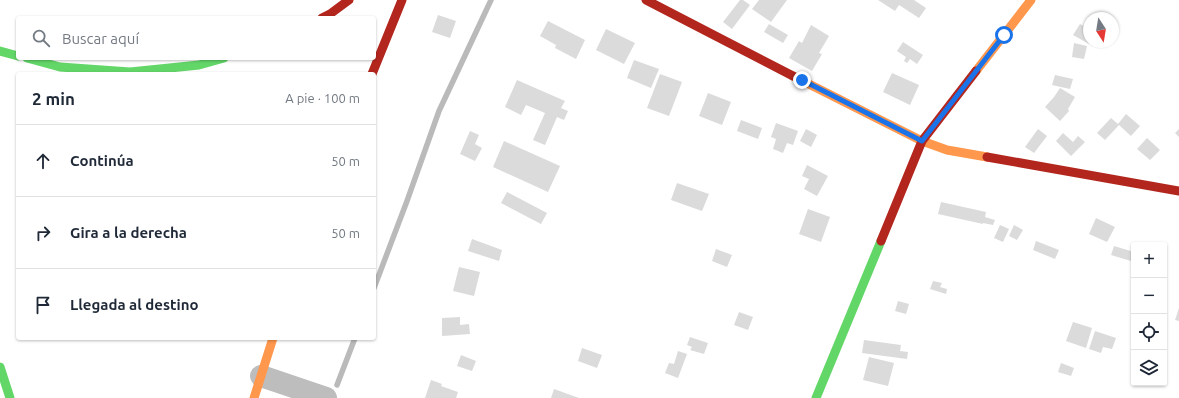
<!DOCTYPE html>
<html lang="es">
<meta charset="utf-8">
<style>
body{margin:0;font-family:Ubuntu,sans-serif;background:#f2f2f3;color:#1f2937}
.controls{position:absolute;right:12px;bottom:12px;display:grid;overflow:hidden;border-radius:4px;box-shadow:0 1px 3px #0004}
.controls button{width:36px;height:36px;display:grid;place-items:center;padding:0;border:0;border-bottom:1px solid #e0e1e3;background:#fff;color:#1f2937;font:20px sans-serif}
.compass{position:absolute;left:1083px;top:12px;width:36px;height:36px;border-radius:50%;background:#fff;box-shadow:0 1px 3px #0004;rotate:168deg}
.stop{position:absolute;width:12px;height:12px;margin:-9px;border:3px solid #1a73e8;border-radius:50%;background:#fff}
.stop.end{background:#1a73e8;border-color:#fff;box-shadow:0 1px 4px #0008}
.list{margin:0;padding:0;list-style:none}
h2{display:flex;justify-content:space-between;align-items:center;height:52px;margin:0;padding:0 16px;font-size:17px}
h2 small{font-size:13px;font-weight:400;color:#747a83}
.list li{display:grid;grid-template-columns:26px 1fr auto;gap:12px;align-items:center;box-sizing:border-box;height:72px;padding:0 16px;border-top:1px solid #e0e1e3}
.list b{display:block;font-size:15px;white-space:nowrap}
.list em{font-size:13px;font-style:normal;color:#747a83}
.icon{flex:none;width:22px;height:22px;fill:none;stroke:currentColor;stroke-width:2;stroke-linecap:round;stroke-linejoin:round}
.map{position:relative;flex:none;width:1179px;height:398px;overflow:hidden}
.search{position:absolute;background:#fff;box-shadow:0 1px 3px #0004;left:16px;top:16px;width:360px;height:44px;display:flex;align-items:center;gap:10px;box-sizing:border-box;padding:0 14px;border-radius:4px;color:#747a83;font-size:15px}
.panel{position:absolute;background:#fff;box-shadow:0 1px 3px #0004;left:16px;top:72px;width:360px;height:268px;border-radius:4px}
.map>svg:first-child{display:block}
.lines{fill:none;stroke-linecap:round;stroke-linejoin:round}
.stream{stroke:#bababa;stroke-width:5.5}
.building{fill:#dbdbdb}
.street{stroke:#bdbdbd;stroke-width:22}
.fast{stroke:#63d668;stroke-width:9}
.slow{stroke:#ff974d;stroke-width:9}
.jam{stroke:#b3261e;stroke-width:9}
.route{stroke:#1a73e8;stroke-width:5}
</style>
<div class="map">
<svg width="1179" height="398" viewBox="0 0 1179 398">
<rect width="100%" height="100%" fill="#fff"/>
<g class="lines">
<path class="stream" d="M374 288 407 201 439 111 491 0
M337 385 355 338"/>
</g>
<path class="building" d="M740 0H743L750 5 732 29 723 22Z
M759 0H787L771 22 752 9Z
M878 0H914L926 8 919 18 899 5 895 11Z
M438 15 456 21 450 38 432 32Z
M548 21 585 40 576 59 555 48 556 45 540 36Z
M769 24 788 35 783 43 764 32Z
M1080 24 1089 29V44L1073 35Z
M811 25 829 36 819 53 822 54 812 71 789 58 799 41 802 43Z
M606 29 635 43 624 64 596 50Z
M903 42 923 55 917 64 910 59 907 63 904 61 906 57 897 51Z
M1074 43 1087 46 1084 59 1072 57Z
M634 60 659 69 651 88 627 78Z
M892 73 919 85 910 105 883 92Z
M660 74 682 82 669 116 647 108Z
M1055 75 1073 79 1070 89 1052 85Z
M517 80 565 101 561 108 568 111 564 120 557 117 545 145 533 140 545 113 526 105 521 115 505 107Z
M1060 88 1075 97 1068 109 1069 111 1060 121 1045 107 1054 97Z
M708 93 731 102 722 125 699 116Z
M1126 114 1140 126 1131 136 1119 125 1105 140 1097 133 1111 118 1118 124Z
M741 120 762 128 758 139 737 131Z
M776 123 798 131 793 145 787 143 783 153 773 149 776 139 771 137Z
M806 129 817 135 811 147 800 141Z
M1038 129 1047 136 1034 153 1025 147Z
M1179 129V137L1175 133Z
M470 131 479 135 475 144 482 148 475 161 460 154Z
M1063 133 1073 142 1078 136 1085 142 1071 156 1056 141Z
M1147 138 1160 150 1150 160 1137 149Z
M504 141 560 166 548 192 493 167Z
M807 165 828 176 817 196 804 189 809 179 802 176Z
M677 183 709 194 702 211 671 200Z
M507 192 547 213 541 224 501 203Z
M941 202 986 212 985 217 995 220 993 225 983 223V224L938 214Z
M808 209 830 217 821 242 799 234Z
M1096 218 1115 227 1107 242 1089 234Z
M1000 225 1009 229 1003 242 994 238Z
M1014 225 1023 230 1017 240 1009 236Z
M472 239 502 250 499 261 468 251Z
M1036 241 1059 250 1055 259 1033 250Z
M1114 246 1134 252 1131 261 1111 255Z
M716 249 732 255 727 267 712 261Z
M459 267 480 272 474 296 453 291Z
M933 281 942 283 940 287 947 289 946 294 930 289Z
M1133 284H1134V301H1131L1133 292H1132Z
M898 301 909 304 906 314 895 311Z
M1179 308V321L1175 320Z
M739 312 753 317 748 330 734 325Z
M460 317V325L469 324 470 334 442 336V318Z
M1073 322 1092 328 1086 348 1066 341Z
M1095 331 1116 338 1112 349 1103 347 1101 353 1089 349Z
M690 337 708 343 704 354 690 350 692 347 687 345Z
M864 340 901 345 900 351 908 352 907 359 862 353Z
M582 348 602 355 597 368 578 361Z
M678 351 687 354 678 378 665 373 669 363 674 364Z
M461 355 476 361 472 371 457 366Z
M869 357 894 363 888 386 863 380Z
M1061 363 1074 368 1071 376 1058 372Z
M431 380 442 384 441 386 458 392 456 398H425Z
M554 389 579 398H551Z"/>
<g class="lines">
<path class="street" d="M261 376 326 398"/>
<path class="fast" d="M0 51 18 56
M27 58 60 67 130 72 199 65 224 58
M0 367 10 398
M816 398 881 241"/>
<path class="slow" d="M976 71 1031 0
M793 76 922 141 947 150 987 157
M254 398 273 338"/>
<path class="jam" d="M646 0 793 76
M322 18 330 14 349 0
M372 74 402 0
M987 157 1179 191
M881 241 922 141 976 71"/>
</g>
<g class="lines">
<path class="route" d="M802 80 922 141 1004 35"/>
</g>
</svg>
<div class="controls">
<button>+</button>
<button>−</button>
<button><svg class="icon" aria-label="locate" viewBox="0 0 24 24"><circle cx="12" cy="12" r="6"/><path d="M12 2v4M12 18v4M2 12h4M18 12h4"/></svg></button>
<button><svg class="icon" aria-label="layers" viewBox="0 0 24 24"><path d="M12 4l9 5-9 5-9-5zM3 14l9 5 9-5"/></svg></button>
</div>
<svg class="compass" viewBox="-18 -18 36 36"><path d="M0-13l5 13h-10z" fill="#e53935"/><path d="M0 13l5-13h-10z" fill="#747a83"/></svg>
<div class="stop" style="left:1004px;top:35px"></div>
<div class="stop end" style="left:802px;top:80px"></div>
<div class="search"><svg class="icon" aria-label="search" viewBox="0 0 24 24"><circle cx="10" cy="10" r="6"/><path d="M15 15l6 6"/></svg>Buscar aquí</div>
<section class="panel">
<h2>2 min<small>A pie · 100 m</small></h2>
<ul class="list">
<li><svg class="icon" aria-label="ahead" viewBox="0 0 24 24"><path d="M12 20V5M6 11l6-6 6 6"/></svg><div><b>Continúa</b></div><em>50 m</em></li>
<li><svg class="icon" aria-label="right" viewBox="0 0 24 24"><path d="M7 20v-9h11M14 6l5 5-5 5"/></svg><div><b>Gira a la derecha</b></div><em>50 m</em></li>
<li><svg class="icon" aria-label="arrive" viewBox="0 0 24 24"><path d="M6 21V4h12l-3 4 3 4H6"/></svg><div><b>Llegada al destino</b></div></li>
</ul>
</section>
</div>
